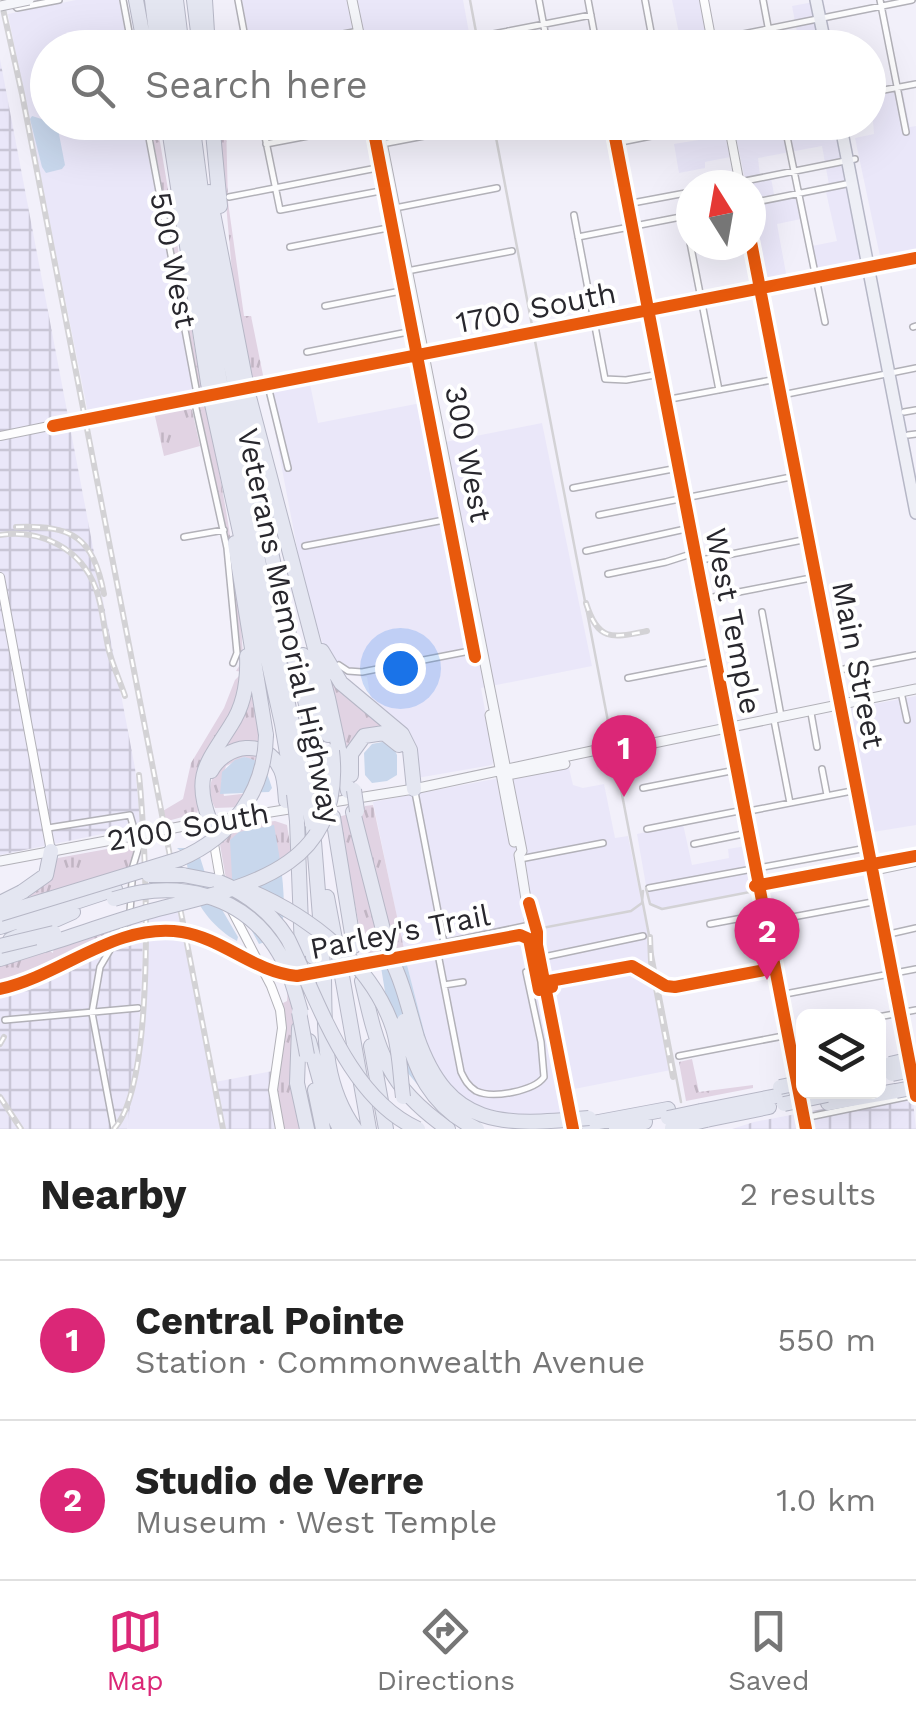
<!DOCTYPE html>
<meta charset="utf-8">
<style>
body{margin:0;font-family:"Work Sans",sans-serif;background:#f6f6f6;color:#222}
.controls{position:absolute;right:30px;bottom:30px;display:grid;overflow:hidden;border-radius:15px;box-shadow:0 10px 40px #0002}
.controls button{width:90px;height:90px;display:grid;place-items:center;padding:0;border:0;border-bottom:2px solid #e0e0e0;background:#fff;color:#222;font:50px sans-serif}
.compass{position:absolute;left:676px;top:170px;width:90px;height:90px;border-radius:50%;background:#fff;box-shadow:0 10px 40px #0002;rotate:349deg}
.you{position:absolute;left:400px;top:668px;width:35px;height:35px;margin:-25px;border:8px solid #fff;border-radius:50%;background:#1a73e8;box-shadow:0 0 0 15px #1a73e833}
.badge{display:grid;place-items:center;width:65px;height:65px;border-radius:50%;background:#db2777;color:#fff;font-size:32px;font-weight:700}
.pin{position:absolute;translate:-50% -82px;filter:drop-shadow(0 2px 5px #0008)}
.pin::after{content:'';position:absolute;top:52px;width:35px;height:30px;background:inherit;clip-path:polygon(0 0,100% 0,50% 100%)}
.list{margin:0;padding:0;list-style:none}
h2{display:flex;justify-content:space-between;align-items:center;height:130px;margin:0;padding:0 40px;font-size:42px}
h2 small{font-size:32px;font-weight:400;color:#767676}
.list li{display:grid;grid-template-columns:65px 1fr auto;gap:30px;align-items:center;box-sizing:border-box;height:160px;padding:0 40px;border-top:2px solid #e0e0e0}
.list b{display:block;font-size:38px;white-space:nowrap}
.list p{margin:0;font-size:32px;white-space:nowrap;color:#767676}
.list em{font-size:32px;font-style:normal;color:#767676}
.icon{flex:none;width:55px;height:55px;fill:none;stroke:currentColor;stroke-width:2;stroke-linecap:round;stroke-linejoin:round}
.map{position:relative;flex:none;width:916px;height:1129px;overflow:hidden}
.search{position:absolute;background:#fff;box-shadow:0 10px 40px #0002;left:30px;right:30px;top:30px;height:110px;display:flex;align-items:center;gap:25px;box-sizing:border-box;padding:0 35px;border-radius:55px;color:#767676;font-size:38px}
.sheet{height:450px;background:#fff}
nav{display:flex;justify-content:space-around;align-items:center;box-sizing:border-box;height:140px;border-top:2px solid #e0e0e0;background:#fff;font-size:28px;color:#767676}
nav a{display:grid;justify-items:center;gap:5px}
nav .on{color:#db2777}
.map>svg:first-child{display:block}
.built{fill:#eae7f9}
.industrial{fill:url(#industrial-grid)}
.grass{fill:url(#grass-tufts)}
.water{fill:#c8d7ec}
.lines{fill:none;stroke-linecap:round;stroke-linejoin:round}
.minor-casing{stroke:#b2b1b8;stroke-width:8}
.tertiary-casing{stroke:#b2b1b8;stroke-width:10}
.secondary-casing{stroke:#b2b1b8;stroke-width:11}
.primary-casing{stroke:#b6b7c6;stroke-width:14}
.motorway-casing{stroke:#b6b7c6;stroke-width:16}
.minor{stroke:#fdfdfe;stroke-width:5}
.tertiary{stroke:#fdfdfe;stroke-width:8}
.secondary{stroke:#f5f6fa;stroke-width:9}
.primary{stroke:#eeeff6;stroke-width:11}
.motorway{stroke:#e4e6f1;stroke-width:14}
.tram{stroke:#d3d2d5;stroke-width:2.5}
.rail-casing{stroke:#d3d2d5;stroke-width:6}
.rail{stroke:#fff;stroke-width:2.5;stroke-dasharray:8;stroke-linecap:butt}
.secondary-bridge-casing{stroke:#b2b1b8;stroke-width:11;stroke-linecap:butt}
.motorway-bridge-casing{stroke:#b6b7c6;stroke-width:16;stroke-linecap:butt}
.secondary-bridge{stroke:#f5f6fa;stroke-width:9}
.motorway-bridge{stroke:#e4e6f1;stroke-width:14}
.cycleway-casing{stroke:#fff;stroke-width:19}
.cycleway{stroke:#e8590c;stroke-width:12}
.labels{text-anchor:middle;stroke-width:8;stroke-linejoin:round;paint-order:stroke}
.street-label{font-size:30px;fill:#28272d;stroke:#fff}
</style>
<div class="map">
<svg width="916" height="1129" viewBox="0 0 916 1129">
<defs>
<pattern id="industrial-grid" width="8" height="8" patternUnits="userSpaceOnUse" patternTransform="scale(2.5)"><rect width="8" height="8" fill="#eae7f9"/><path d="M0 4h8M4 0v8" fill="none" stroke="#c9c6d6"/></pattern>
<pattern id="grass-tufts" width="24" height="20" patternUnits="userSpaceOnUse" patternTransform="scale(2.5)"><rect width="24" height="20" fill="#e1d3e3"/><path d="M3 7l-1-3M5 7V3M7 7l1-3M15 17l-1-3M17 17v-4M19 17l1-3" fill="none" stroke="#c1b5c3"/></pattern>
</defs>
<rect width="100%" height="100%" fill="#f2f0fa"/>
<path class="built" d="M76 0H119L128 47 48 48V122L142 123 195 392 88 413 8 14Z
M242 0H463L470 38 426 48 251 47Z
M672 0H700L707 38 681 43Z
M814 2 823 47H800L792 6Z
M902 89 910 127 916 126V255L881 261 855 138 874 134 871 95Z
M733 123H837L864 263 818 272 812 246 837 241 826 192 830 190 822 146 758 158 760 176 745 179Z
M723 125 730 157 705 162V168L679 173 674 144 699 140 698 130Z
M771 178 775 200 796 197 801 219 777 224 787 279 763 283 751 218V185L744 184Z
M310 384 318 423 426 402 435 444 542 423 592 666 481 688 494 760 492 765 417 778 409 737 372 707 367 677 345 675 327 656 305 590 275 432 278 430 271 391Z
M916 696V825L867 833 848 709Z
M562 766 569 768 573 785 583 788 604 784 615 838 628 836 649 939 648 969 635 963 627 964 629 972 654 986 671 1070 574 1089 553 988 542 990 566 1112 517 1119 461 1102 436 1078 406 961 373 802Z
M683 824 692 865 729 858 728 849 746 846 755 891 661 909 653 907 648 897 637 834Z
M181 911 224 1129H127L138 1047 144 917Z"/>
<path class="industrial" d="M0 59 135 768 141 826 0 855Z
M144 917 138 1047 127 1129H0V979L32 973 33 980 52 976 97 952 103 931Z
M273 1071 269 1094 276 1129H224L215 1082Z
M912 1092 916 1129H732L754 1122Z"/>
<path class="grass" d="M150 123H156L160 142 202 391 199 388Z
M219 123H226L228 202 244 316H251L264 380H254L248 376 232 272Z
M200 404 206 408C225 496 241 587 244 677L197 813 164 822 161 812 183 799 191 763 224 708 235 680 243 672 236 671 241 663 230 549 200 423Z
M187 406 192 410 200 446 164 456 154 412Z
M248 657 261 743 209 763 237 719Z
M323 664 395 733 385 730 347 756Z
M258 753 260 763 244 757 226 766 221 783 224 796 250 793 242 807 215 808C205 788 212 775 224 757Z
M373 805 404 949 395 951 393 945 397 942 391 939 367 849 360 812 365 806Z
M349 814 381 938 380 948H383L385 953 372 955 364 951 338 817Z
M275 821 287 825 292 857 232 881 226 879 219 839 233 826Z
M129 845 135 848 128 871 49 896 20 897 58 858Z
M110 928 107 936 49 968 0 982V962L45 948 53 953 54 945Z
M288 983 297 1014 304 1129H283L276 1093 285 1040 281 1004 287 1001Z
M692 1059 699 1092 753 1085V1088L686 1101 679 1062Z"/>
<path class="water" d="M32 116 57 124 65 165 62 169 46 173 42 167 30 119Z
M382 742 392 744 397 755V775L387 781 372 783 365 775 364 753 372 744Z
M244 757C262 760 267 771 272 788L269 792 220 794 222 772 235 760Z
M274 825C280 861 289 901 280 937L259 944 233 896 230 840 239 832Z
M177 848H188L199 854 210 889 238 937 237 941C216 930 198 908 191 886 188 875 188 864 184 854Z
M406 961 436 1078 431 1101 407 1072 394 1047 381 967Z"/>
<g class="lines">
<g class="minor-casing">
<path id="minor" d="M123 0 132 48
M238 0 247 48
M539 0 548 48
M588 0 597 48
M645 0 654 48
M763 0 772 48
M880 0 906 132
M12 3 17 8 59 0
M508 31 511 48
M488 35 591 15
M317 39 359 31
M673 48 912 0
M868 93 916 84
M146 122 198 399
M262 122 280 210 391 189
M612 122 728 727
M784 122 825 322
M616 143 721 122
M266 144 376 123
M382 144 450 131
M725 185 855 159
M229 197 387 166
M751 203 851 183
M627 204 691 192
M395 208 497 188
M574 215 605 379 626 380 660 374
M685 217 719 390
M578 237 691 215
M290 247 398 226
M407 271 512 251
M325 306 411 289
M913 327 916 326
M307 352 418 330
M268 386 288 468
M782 395 916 368
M194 399 227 548 237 653 233 663
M665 400 777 379
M904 412 916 410
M908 435 916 434
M573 488 678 468
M599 515 796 476
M184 537 224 530
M305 546 455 518
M586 551 690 528
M696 561 808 539
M608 574 666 562 694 553
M703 599 816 577
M762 612 781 716
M339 665 348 671 362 672 480 649
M834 671 916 655
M628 678 715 661
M901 692 907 720
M811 713 817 747
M774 720 790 803
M822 769 827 795
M643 788 736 770
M415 792 444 943 530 925
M744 812 857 790
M48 828 130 815 139 846 133 866 130 912
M647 829 744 810
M694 844 748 833
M520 859 603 843
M649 888 867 848
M766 922 878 901
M710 924 764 914
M885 935 916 928
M438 954 461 1072C465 1080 468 1086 476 1091 493 1099 534 1091 544 1077L541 1042 526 972
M539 958 643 936
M444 985 463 982
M780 995 916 969
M878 1017 916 1010
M5 1020 138 1008
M679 1056 804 1032
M804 1118 916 1095
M114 1129 92 1013 100 967 126 923"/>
</g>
<g class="tertiary-casing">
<path id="tertiary" d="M704 0 713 48
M728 122 740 185
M751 242 916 1096
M248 389 916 258
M53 426 210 396
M0 436 54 425
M0 577 51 851
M728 727 798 1085
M210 821 221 884
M871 864 916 856
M872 871 916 862
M232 911 271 986 280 1010 282 1028 273 1090 280 1129
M544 982 632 966 666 986 675 987 775 968
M800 1099 806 1129"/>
</g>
<g class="secondary-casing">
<path id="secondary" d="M352 0 362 48
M378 122 522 851 519 855 531 931 537 945 573 1129
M490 715 514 842
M639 746 916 689
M502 776 565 764
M184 826 414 789 620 745 643 744
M0 861 122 838"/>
</g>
<g class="primary-casing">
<path id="primary" d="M816 0 826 48
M840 122 916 513"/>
</g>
<g class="motorway-casing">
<path id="motorway" d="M136 0 145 48
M152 0 158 48
M165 0 171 48
M176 0 182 48
M194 0 200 48
M205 0 207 32
M168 122 208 383
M180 122 197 256 220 382
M192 122 208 244 234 380
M212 122 220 206
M209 192 245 378
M249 397 328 698 348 791
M238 399 292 649 328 791
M225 402 306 790
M212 404 282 724 294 794
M235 543 266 735
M322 651 341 683 402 734 410 750 414 789
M303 655 328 735
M211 771C226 744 266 737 281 770 285 779 285 791 286 801
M351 775V754L364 736 384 733 399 745
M353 812 390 957
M333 817 354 946
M210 821C192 775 208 762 231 725 245 704 248 680 247 656
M297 821 302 950
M313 829 322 942
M183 875 219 882
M22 892 46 875 51 851
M327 897 337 950
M311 926 313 957
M0 927 115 889
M10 940 73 912
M0 959 44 945
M342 976 369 1129
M324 979C325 1033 322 1083 355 1129
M362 981C378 1052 386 1085 448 1129
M299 1028 297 1083 307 1129
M309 1041 325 1099 340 1129
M371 1046 386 1129
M315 1090 323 1129
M828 1103 896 1091
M701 1111 782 1095
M706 1120 769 1107
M588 1124 668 1109
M616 1129 645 1122"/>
</g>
<use href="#minor" class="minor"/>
<use href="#tertiary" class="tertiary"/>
<use href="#secondary" class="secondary"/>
<use href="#primary" class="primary"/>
<use href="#motorway" class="motorway"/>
<path class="tram" d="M470 0 479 48
M493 122 681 1102
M646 888 650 904 662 909 916 860
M0 986C59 976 104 927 165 929 216 930 251 974 302 974L631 911 642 903 643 891"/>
<g class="rail-casing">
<path id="rail" d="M1 0 22 94 223 1129
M16 527C73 525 93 537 104 594
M0 535C41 529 81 548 96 589 103 608 104 631 109 651 113 666 120 681 125 696
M586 603C598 642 612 638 647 631
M650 937 651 962 673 1077
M0 1044 4 1037
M0 1097 21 1129
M114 1129C158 1081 146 844 139 775"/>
</g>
<use href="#rail" class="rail"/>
<g class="secondary-bridge-casing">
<path id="secondary-bridge" d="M0 6 29 0
M122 838 184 826"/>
</g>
<g class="motorway-bridge-casing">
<path id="motorway-bridge" d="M245 378 249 397
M234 380 238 399
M220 382 225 402
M208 383 212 404
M306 790 312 823
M354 790 357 811
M294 794 297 821
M149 875H183
M219 882C248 894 271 912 288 939 320 1005 349 1098 418 1129
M250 891C309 916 372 964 393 1028 400 1050 400 1074 403 1097
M114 899C176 879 244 893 279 953 290 971 295 992 301 1012
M0 903 22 892
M0 914 180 859C232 837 265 791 266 735
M44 945C79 934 113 922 147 912 237 888 346 874 332 751
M0 946 54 933
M338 950 342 976
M322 952 324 979
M390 957C403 982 409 1010 417 1037 449 1129 502 1126 589 1118
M299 1012 307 1055
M404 1021C413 1069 431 1107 477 1129
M890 1064 916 1058
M892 1074 916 1069
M780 1087 804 1082
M896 1091 916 1087
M784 1104 827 1095
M668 1118 701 1111
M672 1128 706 1120"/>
</g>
<use href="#secondary-bridge" class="secondary-bridge"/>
<use href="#motorway-bridge" class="motorway-bridge"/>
<g class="cycleway-casing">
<path id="cycleway" d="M372 122 475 657
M612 122 806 1129
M751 242 916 1096
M53 426 916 258
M755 886 916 856
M529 903 537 932V945L573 1129
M544 982 632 966 666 986 675 987 775 968
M0 989C63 975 115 922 182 932 224 939 254 972 297 976L520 935 529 939 539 990 552 987 550 981"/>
</g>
<use href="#cycleway" class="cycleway"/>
</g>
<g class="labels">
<g class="street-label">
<text transform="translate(173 260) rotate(79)" y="10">500 West</text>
<text transform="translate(536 308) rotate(-11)" y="10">1700 South</text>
<text transform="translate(468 454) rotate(79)" y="10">300 West</text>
<text transform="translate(733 621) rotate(79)" y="10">West Temple</text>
<text transform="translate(289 626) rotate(78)" y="10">Veterans Memorial Highway</text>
<text transform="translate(858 665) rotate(79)" y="10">Main Street</text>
<text transform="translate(188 827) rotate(-10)" y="10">2100 South</text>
<text transform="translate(400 932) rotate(-11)" y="10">Parley's Trail</text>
</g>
</g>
</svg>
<div class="controls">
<button><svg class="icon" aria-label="layers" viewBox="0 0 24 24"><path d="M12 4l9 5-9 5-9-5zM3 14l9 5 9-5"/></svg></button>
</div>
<svg class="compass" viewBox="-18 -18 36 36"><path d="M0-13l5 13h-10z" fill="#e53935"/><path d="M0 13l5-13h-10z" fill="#767676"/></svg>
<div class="you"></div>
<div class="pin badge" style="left:624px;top:797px">1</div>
<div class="pin badge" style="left:767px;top:980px">2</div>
<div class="search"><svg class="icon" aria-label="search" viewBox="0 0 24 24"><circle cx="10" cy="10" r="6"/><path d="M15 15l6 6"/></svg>Search here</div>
</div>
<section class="sheet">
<h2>Nearby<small>2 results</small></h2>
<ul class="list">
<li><span class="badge">1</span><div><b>Central Pointe</b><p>Station · Commonwealth Avenue</p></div><em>550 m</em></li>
<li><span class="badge">2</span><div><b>Studio de Verre</b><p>Museum · West Temple</p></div><em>1.0 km</em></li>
</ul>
</section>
<nav>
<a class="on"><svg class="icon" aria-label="map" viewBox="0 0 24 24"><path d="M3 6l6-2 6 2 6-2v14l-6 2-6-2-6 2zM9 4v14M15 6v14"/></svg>Map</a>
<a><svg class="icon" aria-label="directions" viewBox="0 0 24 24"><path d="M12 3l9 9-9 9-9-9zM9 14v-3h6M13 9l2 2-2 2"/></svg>Directions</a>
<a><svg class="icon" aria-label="saved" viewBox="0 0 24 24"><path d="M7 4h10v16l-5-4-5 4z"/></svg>Saved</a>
</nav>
